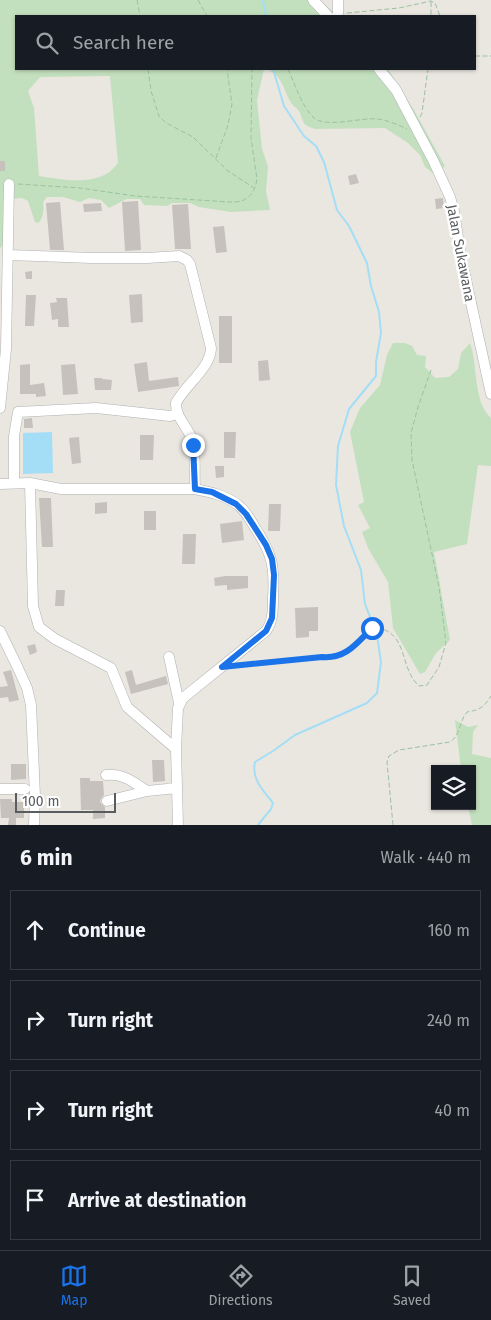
<!DOCTYPE html>
<meta charset="utf-8">
<style>
body{margin:0;font-family:"Fira Sans",sans-serif;background:#20242c;color:#f1f3f6}
.controls{position:absolute;right:15px;bottom:15px;display:grid;overflow:hidden;border-radius:0px;box-shadow:0 1px 4px #0004}
.controls button{width:45px;height:45px;display:grid;place-items:center;padding:0;border:0;border-bottom:1px solid #363941;background:#171b24;color:#f1f3f6;font:25px sans-serif}
.scale{position:absolute;left:15px;bottom:12px;width:101px;box-sizing:border-box;padding-left:5px;border:2px solid #595d5f;border-top:0;font-size:14px;line-height:18px;white-space:nowrap;color:#595d5f;-webkit-text-stroke:4px #fff;paint-order:stroke}
.stop{position:absolute;width:15px;height:15px;margin:-11px;border:4px solid #1a73e8;border-radius:50%;background:#fff}
.stop.end{background:#1a73e8;border-color:#fff;box-shadow:0 1px 5px #0008}
.list{margin:0;padding:0;list-style:none}
h2{display:flex;justify-content:space-between;align-items:center;height:65px;margin:0;padding:0 20px;font-size:21px}
h2 small{font-size:16px;font-weight:400;color:#9ea1a6}
.list li{display:grid;grid-template-columns:32px 1fr auto;gap:15px;align-items:center;box-sizing:border-box;height:80px;margin:0 10px 10px;padding:0 10px;border:1px solid #363941;border-radius:0px}
.list b{display:block;font-size:19px;white-space:nowrap}
.list em{font-size:16px;font-style:normal;color:#9ea1a6}
.icon{flex:none;width:28px;height:28px;fill:none;stroke:currentColor;stroke-width:2;stroke-linecap:round;stroke-linejoin:round}
.map{position:relative;flex:none;width:491px;height:825px;overflow:hidden}
.search{position:absolute;background:#171b24;box-shadow:0 1px 4px #0004;left:15px;right:15px;top:15px;height:55px;display:flex;align-items:center;gap:12px;box-sizing:border-box;padding:0 18px;border-radius:0px;color:#9ea1a6;font-size:19px}
.sheet{height:425px;background:#171b24}
nav{display:flex;justify-content:space-around;align-items:center;box-sizing:border-box;height:70px;border-top:1px solid #363941;background:#171b24;font-size:14px;color:#9ea1a6}
nav a{display:grid;justify-items:center;gap:2px}
nav .on{color:#1a73e8}
.map>svg:first-child{display:block}
.green{fill:#c3e0be;fill-rule:evenodd}
.water{fill:#a4def6}
.lines{fill:none;stroke-linecap:round;stroke-linejoin:round}
.stream{stroke:#a4def6;stroke-width:2}
.building{fill:#c6c1bd}
.minor-casing{stroke:#aeb1b4;stroke-width:11}
.path{stroke:#9ac29f;stroke-width:1;stroke-dasharray:5 2.5;stroke-linecap:butt}
.minor{stroke:#fff;stroke-width:10}
.route{stroke:#1a73e8;stroke-width:6}
.labels{text-anchor:middle;stroke-width:5;stroke-linejoin:round;paint-order:stroke}
.street-label{font-size:14px;fill:#595d5f;stroke:#fff}
</style>
<div class="map">
<svg width="491" height="825" viewBox="0 0 491 825">
<rect width="100%" height="100%" fill="#eae6e0"/>
<path class="green" d="M0 0H320L338 16H16V69H264L257 100 262 149 268 166 266 191 270 210 231 212 199 207 190 203H172L167 206 144 205 140 199H127L109 208 101 200 89 198 80 202 63 197H47L43 202C44 208 44 218 38 223L35 222 28 201C19 195 14 199 5 204L7 227 2 246 0 248ZM110 76 118 163C115 166 111 172 106 174 86 185 60 179 39 176L34 108 28 91 40 77Z
M267 69H388L414 110 445 166 435 175 425 167 420 155 408 143 385 128 315 129C303 125 304 124 300 113 298 108 292 106 290 101 283 88 283 77 267 69Z
M393 343H405L412 346 417 355 426 356 425 367 435 378 449 377 458 369 461 353 470 343C478 365 473 402 491 418V466L478 465 467 544 434 552 450 640 436 653 425 672 420 674 393 628 388 582 368 548 362 532 370 528 358 505 364 502 350 432 360 408 380 385 387 355Z
M455 720 468 727 478 725 473 732 472 754 491 758V825H472L468 806H472V769H461Z"/>
<path class="water" d="M52 432 53 473 23 474V433Z"/>
<g class="lines">
<path class="stream" d="M263 0 266 16
M258 825 271 809 273 803C263 790 251 779 255 762L273 751 295 735 367 703 377 693 381 662 377 635 365 604 361 570 344 526 336 485 338 446 349 409 376 376V362L381 333 379 312 371 286 367 263 349 226 337 210 324 162 316 146 304 136 284 106 273 69"/>
</g>
<path class="building" d="M0 161H5V171H0Z
M356 174 359 183 350 185 348 176Z
M443 198 444 208 436 209 435 199Z
M138 201 141 250 125 251 122 202Z
M60 202 64 250H50L46 203Z
M101 203 102 211 84 212 83 204Z
M188 204 191 249H175L172 205Z
M224 226 227 252 216 253 213 227Z
M32 271V279H26L25 272Z
M142 294 143 322 131 323 129 295Z
M26 295H36L34 326H25Z
M56 298H67L69 327H58V319L52 320 50 303 57 302Z
M219 316H232V363H219Z
M268 360 270 380 259 381 258 361Z
M147 362 149 381 178 377 179 386 138 392 134 364Z
M30 364V385L44 383 46 396 36 397V394H20V365Z
M75 364 78 394 63 395 61 365Z
M94 378H102V379L112 380 111 390H95Z
M32 418 33 428H24V419Z
M224 432H236L235 458H224Z
M140 435H154L153 460H140Z
M79 437 81 463 72 464 69 438Z
M215 466H224V477L216 478Z
M39 498H51L53 547H42Z
M107 502V513L95 514V503Z
M269 504H281L280 531H268Z
M144 511H156V530H144Z
M242 521 244 540 222 543 220 524Z
M183 534H196L195 564H182Z
M225 576H248V588L227 590V585L215 586 214 578Z
M56 590H65L64 606H55Z
M318 607V631H309V637L296 638 295 608Z
M35 644 37 652 30 655 27 646Z
M11 670 19 700 9 702 8 697 0 698V687L8 686 3 672Z
M132 670 136 685 166 676 168 684 131 694 125 672Z
M152 760H164L165 781 153 782Z
M11 764H26V779L11 780Z
M80 778H90V781H103L104 795 101 799 100 802 105 807V818L93 819V810H81Z
M0 799H12V802H24V818H16V825H8L9 818H1Z"/>
<g class="lines">
<g class="minor-casing">
<path id="minor" d="M313 0 328 16
M337 16 338 13V0
M379 69 396 90 433 160 450 197 454 211 461 257 491 394
M9 255 92 258H147L179 256 187 260 190 264 211 348C211 368 184 386 176 403 175 417 189 428 193 442 196 456 194 474 195 489
M0 408 6 349 9 184
M14 483V436L18 412 96 408 170 416 177 414
M30 483 33 606 39 627 55 639 111 668 127 707 176 749
M0 484 30 483 61 489H195C210 492 225 495 238 505 245 510 250 519 254 526 272 553 275 566 273 598 273 610 273 621 266 631L183 698 178 708 176 749 178 825
M0 631 17 666 27 688 31 705 35 796 34 825
M169 657 179 703
M106 775C123 773 133 782 147 791
M0 789H25
M107 801 147 791 177 788"/>
</g>
<path class="path" d="M137 0 140 16
M198 0 207 16
M431 2V16
M347 13 399 8 431 1 435 3 440 16
M475 56H491
M148 69 151 91 159 116 166 123 193 137 228 171 254 188
M288 69C295 84 301 105 313 117 325 129 360 117 378 119 387 120 399 125 407 129
M420 117 422 113 428 69
M216 158 228 125 232 104 227 69
M18 184 80 188 135 196 230 202C246 203 255 195 257 179L251 138 252 69
M238 665 322 657C346 659 357 643 373 627 410 631 398 667 419 686L427 685 439 667 446 643 439 587 412 460 411 433 418 407 431 370
M393 825 387 762 389 756 399 750 450 742C461 735 459 721 467 712 480 710 484 707 491 696"/>
<use href="#minor" class="minor"/>
</g>
<g class="lines">
<path class="route" d="M193 445 195 489 212 492 236 504 246 514 266 545 272 559 274 575 272 618 266 631 222 667 322 657C346 659 357 643 372 628"/>
</g>
<g class="labels">
<g class="street-label">
<text transform="translate(461 253) rotate(79)" y="5">Jalan Sukawana</text>
</g>
</g>
</svg>
<div class="controls">
<button><svg class="icon" aria-label="layers" viewBox="0 0 24 24"><path d="M12 4l9 5-9 5-9-5zM3 14l9 5 9-5"/></svg></button>
</div>
<div class="scale">100 m</div>
<div class="stop" style="left:372px;top:628px"></div>
<div class="stop end" style="left:193px;top:445px"></div>
<div class="search"><svg class="icon" aria-label="search" viewBox="0 0 24 24"><circle cx="10" cy="10" r="6"/><path d="M15 15l6 6"/></svg>Search here</div>
</div>
<section class="sheet">
<h2>6 min<small>Walk · 440 m</small></h2>
<ul class="list">
<li><svg class="icon" aria-label="ahead" viewBox="0 0 24 24"><path d="M12 20V5M6 11l6-6 6 6"/></svg><div><b>Continue</b></div><em>160 m</em></li>
<li><svg class="icon" aria-label="right" viewBox="0 0 24 24"><path d="M7 20v-9h11M14 6l5 5-5 5"/></svg><div><b>Turn right</b></div><em>240 m</em></li>
<li><svg class="icon" aria-label="right" viewBox="0 0 24 24"><path d="M7 20v-9h11M14 6l5 5-5 5"/></svg><div><b>Turn right</b></div><em>40 m</em></li>
<li><svg class="icon" aria-label="arrive" viewBox="0 0 24 24"><path d="M6 21V4h12l-3 4 3 4H6"/></svg><div><b>Arrive at destination</b></div></li>
</ul>
</section>
<nav>
<a class="on"><svg class="icon" aria-label="map" viewBox="0 0 24 24"><path d="M3 6l6-2 6 2 6-2v14l-6 2-6-2-6 2zM9 4v14M15 6v14"/></svg>Map</a>
<a><svg class="icon" aria-label="directions" viewBox="0 0 24 24"><path d="M12 3l9 9-9 9-9-9zM9 14v-3h6M13 9l2 2-2 2"/></svg>Directions</a>
<a><svg class="icon" aria-label="saved" viewBox="0 0 24 24"><path d="M7 4h10v16l-5-4-5 4z"/></svg>Saved</a>
</nav>
